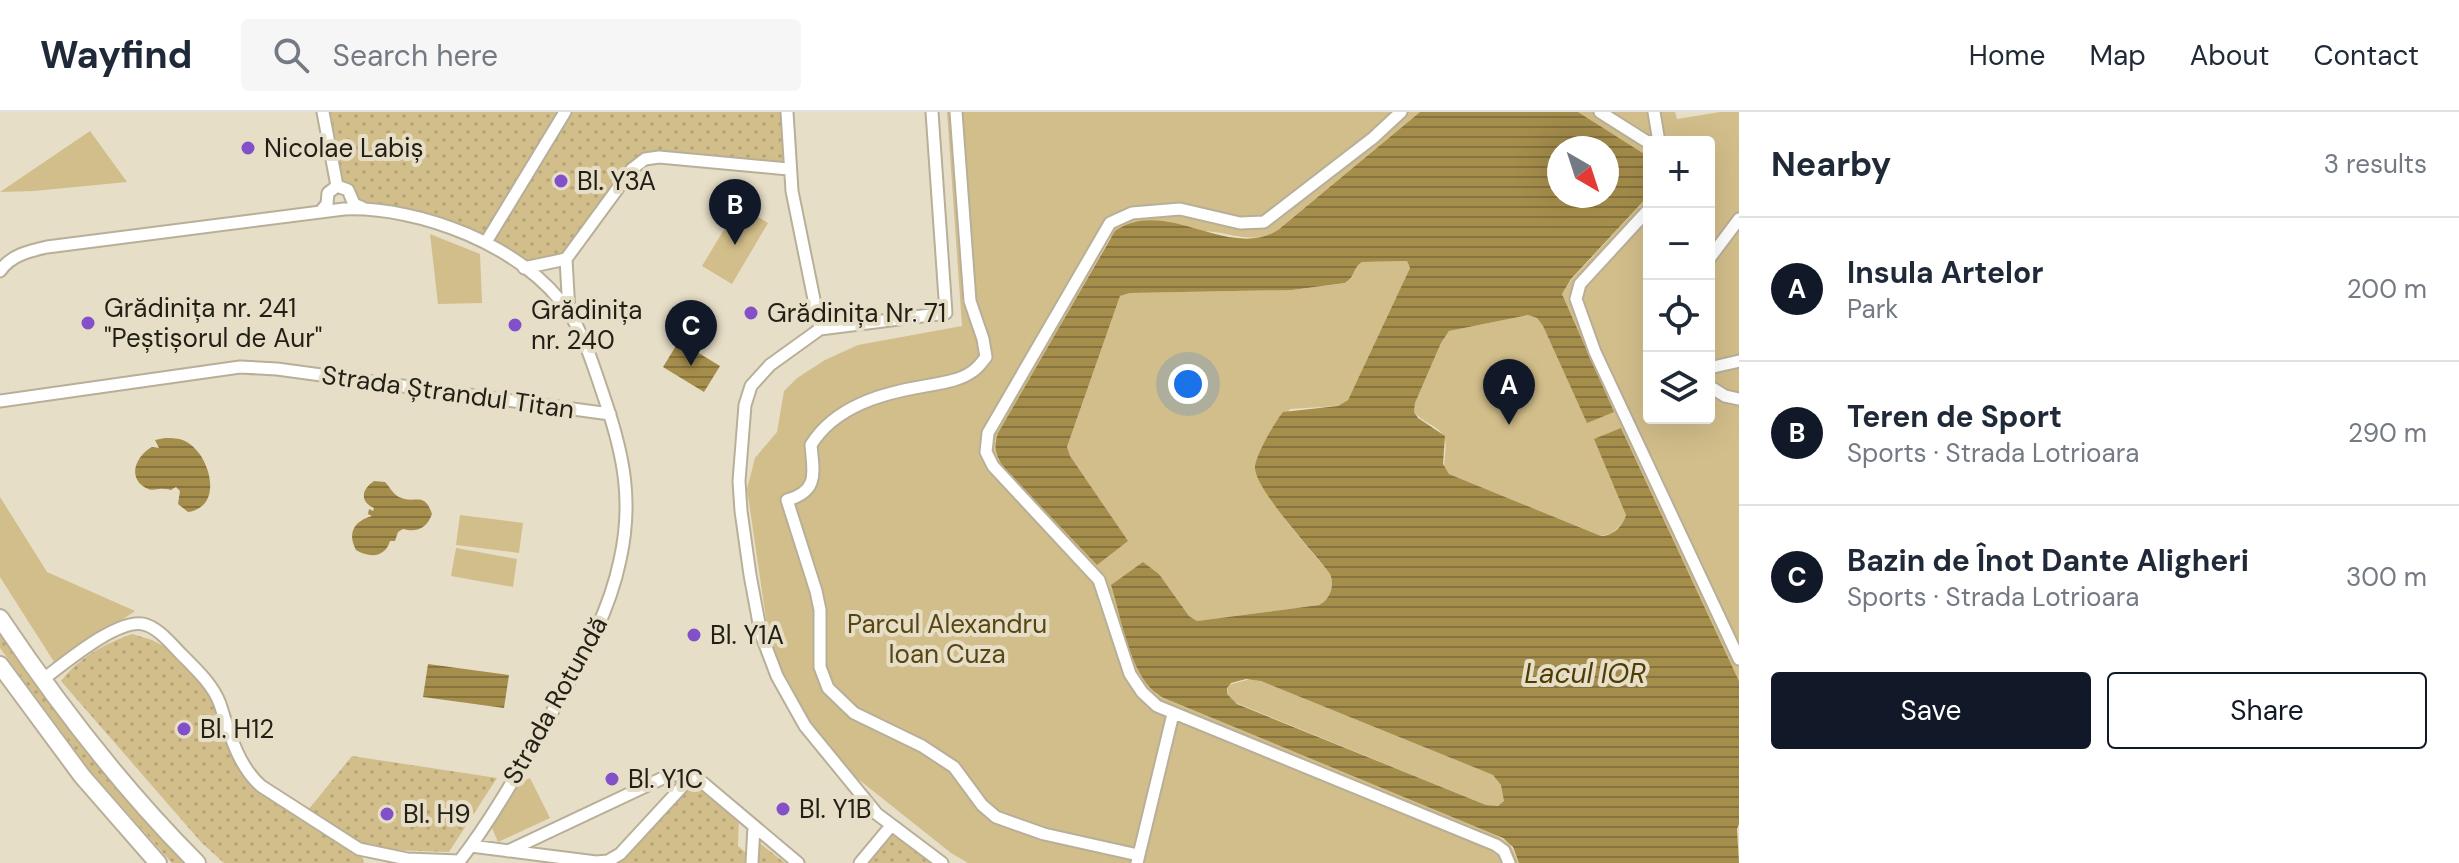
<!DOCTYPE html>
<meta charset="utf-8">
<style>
body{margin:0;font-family:"DM Sans",sans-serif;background:#f6f6f7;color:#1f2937}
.controls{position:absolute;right:24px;top:24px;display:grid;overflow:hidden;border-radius:8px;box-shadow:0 8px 32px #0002}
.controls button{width:72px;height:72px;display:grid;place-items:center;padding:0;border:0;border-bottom:2px solid #e0e1e3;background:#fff;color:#1f2937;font:40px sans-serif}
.compass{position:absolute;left:1547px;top:24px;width:72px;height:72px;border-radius:50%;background:#fff;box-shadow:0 8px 32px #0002;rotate:141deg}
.you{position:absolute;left:1188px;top:272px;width:28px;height:28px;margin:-20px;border:6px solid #fff;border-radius:50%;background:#1a73e8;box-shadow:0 0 0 12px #1a73e833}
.badge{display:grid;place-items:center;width:52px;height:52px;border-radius:50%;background:#111827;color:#fff;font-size:26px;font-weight:700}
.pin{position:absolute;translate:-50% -66px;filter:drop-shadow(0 2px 4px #0008)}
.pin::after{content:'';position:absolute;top:42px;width:28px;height:24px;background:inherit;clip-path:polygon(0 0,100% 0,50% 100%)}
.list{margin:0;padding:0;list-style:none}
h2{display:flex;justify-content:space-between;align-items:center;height:104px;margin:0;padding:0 32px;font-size:34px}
h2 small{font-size:26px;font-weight:400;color:#747a83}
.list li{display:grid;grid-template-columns:52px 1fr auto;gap:24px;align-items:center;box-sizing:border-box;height:144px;padding:0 32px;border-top:2px solid #e0e1e3}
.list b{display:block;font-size:30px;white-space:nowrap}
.list p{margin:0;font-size:26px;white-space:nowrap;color:#747a83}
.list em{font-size:26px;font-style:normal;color:#747a83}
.actions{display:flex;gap:16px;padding:24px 32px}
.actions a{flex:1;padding:18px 0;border:2px solid #111827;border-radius:8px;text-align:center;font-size:28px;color:#111827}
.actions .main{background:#111827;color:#fff}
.icon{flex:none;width:44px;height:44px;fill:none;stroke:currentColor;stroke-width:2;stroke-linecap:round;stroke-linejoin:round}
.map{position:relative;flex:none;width:1739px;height:751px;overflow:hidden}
header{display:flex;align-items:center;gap:48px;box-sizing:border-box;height:112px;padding:0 40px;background:#fff;border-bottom:2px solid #e0e1e3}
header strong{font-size:38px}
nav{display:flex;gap:44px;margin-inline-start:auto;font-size:28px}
.search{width:560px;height:72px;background:#f6f6f7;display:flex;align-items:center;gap:20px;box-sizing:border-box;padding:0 28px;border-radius:8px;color:#747a83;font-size:30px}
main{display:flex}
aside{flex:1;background:#fff}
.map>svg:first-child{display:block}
.grass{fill:url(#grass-dots)}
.park{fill:#d2be8a}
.water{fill:url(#water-rules);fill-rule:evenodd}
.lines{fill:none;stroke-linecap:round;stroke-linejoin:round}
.street-casing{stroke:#b8af99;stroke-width:15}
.secondary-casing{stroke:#b8af99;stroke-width:20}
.street{stroke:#fff;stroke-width:11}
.secondary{stroke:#fff;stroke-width:16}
.poi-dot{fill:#8250c8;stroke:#e7dec7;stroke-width:3}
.labels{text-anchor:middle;stroke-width:8;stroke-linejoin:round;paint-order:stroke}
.poi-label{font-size:26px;fill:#221f17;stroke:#e7dec7;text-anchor:start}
.street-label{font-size:26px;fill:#221f17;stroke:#e7dec7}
.park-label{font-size:26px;fill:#584612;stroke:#e7dec7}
.water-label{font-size:28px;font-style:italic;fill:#4d3c03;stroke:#e7dec7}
</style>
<header>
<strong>Wayfind</strong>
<div class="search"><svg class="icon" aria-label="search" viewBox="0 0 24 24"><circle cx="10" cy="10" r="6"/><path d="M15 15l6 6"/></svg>Search here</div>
<nav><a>Home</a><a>Map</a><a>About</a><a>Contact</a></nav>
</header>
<main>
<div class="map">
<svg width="1739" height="751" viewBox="0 0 1739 751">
<defs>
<pattern id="grass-dots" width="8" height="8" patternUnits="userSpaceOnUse" patternTransform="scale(2)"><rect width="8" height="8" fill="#d2be8a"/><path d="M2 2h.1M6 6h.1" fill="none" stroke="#b4a376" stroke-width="1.8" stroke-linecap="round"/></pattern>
<pattern id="water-rules" width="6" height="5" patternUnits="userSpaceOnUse" patternTransform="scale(2)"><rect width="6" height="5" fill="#a58d4b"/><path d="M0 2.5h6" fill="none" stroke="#86733d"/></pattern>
</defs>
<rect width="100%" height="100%" fill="#e7dec7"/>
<path class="grass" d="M323 0H787L788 57 645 47 566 147 524 156 468 122 363 96 342 74Z
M0 516 189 751H172L92 661 0 536Z
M132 522 152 528 183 544 213 579 251 663 304 703 352 644 497 666 449 740 360 737 364 751H224L201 730 61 569C80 545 104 532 132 522Z
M691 665 739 701 738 734 752 746 753 726 785 751H561L608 749Z
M897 719 942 751H866Z"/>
<path class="park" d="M947 0H1420L1278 118C1250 135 1228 118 1199 119 1169 120 1140 123 1110 126L995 329 1005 357 1097 452 1067 335 1120 184 1130 181 1292 178 1346 171C1354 166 1354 155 1362 150L1407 149 1410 156 1348 288 1338 294 1290 297C1281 311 1260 335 1256 350 1250 372 1315 443 1330 462 1335 474 1330 487 1319 493L1197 509 1189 504 1159 462 1143 450 1156 582 1496 723 1510 732 1519 751H968L951 741 853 663 798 599 770 534 747 377 755 346 777 320 784 279 797 266 825 248 858 233 962 214Z
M1578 0H1675L1677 7 1720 0H1739V569L1621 316 1622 389 1626 403 1623 411 1612 421 1601 424 1449 362 1444 356C1444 347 1447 336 1445 328 1442 314 1422 311 1414 300L1415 291 1441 231 1449 219 1528 203 1537 206 1543 214 1587 310 1613 299 1562 182 1571 168 1649 83V306H1709V30H1649V45Z
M90 19 127 70 34 79 0 80Z
M739 93 768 111 732 172 702 154Z
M430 122 480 142 482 191 438 192Z
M0 385 47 460 135 499 56 553 0 465Z
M460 403 523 411 519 441 456 433Z
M456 436 517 447 513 475 451 464Z
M1251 567 1261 569 1493 663C1501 670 1506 681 1503 692L1496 694 1486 693 1234 590 1227 582 1228 573Z
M530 666 550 706 498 730 492 716 517 672Z"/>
<path class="water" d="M1420 0H1578L1649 45V83L1571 167 1562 182 1614 300 1587 311 1543 214 1537 206 1528 203 1449 219 1441 231 1415 291 1414 300 1418 306 1445 324 1443 352 1449 362 1601 424C1613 424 1623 414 1626 403L1594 327 1621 316 1739 569V712L1737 717 1739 751H1519L1513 735 1503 726 1164 586C1130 569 1122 507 1111 473L1143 450 1159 462 1189 504 1197 509 1319 493C1330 488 1335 473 1330 462 1315 441 1256 379 1255 356 1255 344 1275 310 1283 300L1338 294 1348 288 1410 156 1407 149 1362 150C1353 155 1355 166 1345 171L1292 178 1130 181 1120 184 1067 335 1070 344 1128 429 1097 453 1005 357C996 345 993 335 998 321L1115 119C1166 84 1228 149 1278 118ZM1559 36H1607V84H1559ZM1246 567 1261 569 1493 663 1501 673 1504 689 1498 694 1486 693 1237 592 1227 582V576L1231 571Z
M679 229 720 254 704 280 663 255Z
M165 326C172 326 179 326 185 329 210 341 225 395 188 400L178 392 180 379 176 375C165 381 176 377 164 377 157 376 153 380 146 376 126 365 137 343 152 335L159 336 155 328Z
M374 369 385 370C389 374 393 382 399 385 415 393 424 378 432 402 427 416 417 421 403 417L398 420 395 429H390C385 446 369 446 356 438 347 421 354 409 372 404L368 402 369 397 373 399 374 396C359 389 362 377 374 369Z
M428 552 509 563 504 596 423 585Z"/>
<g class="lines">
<g class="street-casing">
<path id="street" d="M323 0 337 74
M787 0 792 79 820 217
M932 0 946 201 820 217 770 253 751 274 745 293 739 369 741 399 750 463 761 522 777 564 805 614 877 702 942 751
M956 0 970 189 983 227 986 245C982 250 978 256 973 259 960 269 941 271 925 274 883 281 835 294 811 333 813 359 820 379 787 388L816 479 820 498V555L828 576 854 601 922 634 954 655 982 693 996 705 1044 722 1138 743
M1401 0 1373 26 1264 110 1240 111 1180 97 1132 101 1110 111 988 321 986 340 993 354 1099 468 1130 562 1142 580 1157 594 1496 733 1504 739 1509 751
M1600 0 1649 31
M1654 0 1659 30
M1649 97 1580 172 1576 187 1595 240 1739 547
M320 100 327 92 328 81 337 74 348 78 354 92 363 96
M486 130 565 0
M1709 147 1739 107
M524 156 566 147
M0 159C11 143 29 139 47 135L344 97C420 94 524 134 568 199 585 224 595 259 605 288 624 344 633 390 620 448 608 506 579 552 551 602 522 653 494 705 458 751
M569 200 566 147 632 57 645 47 659 45 788 57
M1709 256 1739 249
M1709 274 1725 284 1739 287
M0 289 240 255 277 257 610 302
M42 568C64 552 116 507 143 512 158 515 172 533 182 543 196 557 213 573 220 592 229 620 238 654 261 674L359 737 407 747 459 749
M471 734 596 750 608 749 620 742 691 665
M508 739 665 665 678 662 703 671 798 751
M752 751 754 714
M860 751 890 715
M1137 751 1173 602"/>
</g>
<g class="secondary-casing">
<path id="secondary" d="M0 506C59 594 122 676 197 751
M0 553 82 664 158 751"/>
</g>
<use href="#street" class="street"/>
<use href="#secondary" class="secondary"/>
</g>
<g class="poi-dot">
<circle cx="248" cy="36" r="8"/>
<circle cx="561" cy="69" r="8"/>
<circle cx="751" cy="201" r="8"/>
<circle cx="88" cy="211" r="8"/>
<circle cx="515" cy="213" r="8"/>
<circle cx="694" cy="523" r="8"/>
<circle cx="184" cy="617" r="8"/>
<circle cx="612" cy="667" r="8"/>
<circle cx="783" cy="697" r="8"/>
<circle cx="387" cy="702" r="8"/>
</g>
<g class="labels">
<g class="poi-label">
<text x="264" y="45">Nicolae Labiș</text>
<text x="577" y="78">Bl. Y3A</text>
<text x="104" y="205">Grădinița nr. 241<tspan x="104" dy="30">"Peștișorul de Aur"</tspan></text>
<text x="531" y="207">Grădinița<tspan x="531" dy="30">nr. 240</tspan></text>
<text x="767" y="210">Grădinița Nr. 71</text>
<text x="710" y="532">Bl. Y1A</text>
<text x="200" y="626">Bl. H12</text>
<text x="628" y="676">Bl. Y1C</text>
<text x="799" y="706">Bl. Y1B</text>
<text x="403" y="711">Bl. H9</text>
</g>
<g class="street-label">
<text transform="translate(448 280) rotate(8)" y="9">Strada Ștrandul Titan</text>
<text transform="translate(555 588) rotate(-61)" y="9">Strada Rotundă</text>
</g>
<g class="park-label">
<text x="947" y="521">Parcul Alexandru<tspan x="947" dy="30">Ioan Cuza</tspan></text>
</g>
<g class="water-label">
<text x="1585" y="571">Lacul IOR</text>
</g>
</g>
</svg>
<div class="controls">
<button>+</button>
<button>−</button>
<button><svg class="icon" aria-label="locate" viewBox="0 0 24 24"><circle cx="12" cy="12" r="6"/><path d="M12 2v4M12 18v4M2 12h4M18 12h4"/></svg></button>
<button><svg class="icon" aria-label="layers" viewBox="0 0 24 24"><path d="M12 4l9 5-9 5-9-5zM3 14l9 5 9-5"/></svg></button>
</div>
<svg class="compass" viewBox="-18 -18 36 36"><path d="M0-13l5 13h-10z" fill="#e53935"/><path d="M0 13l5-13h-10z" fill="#747a83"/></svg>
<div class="you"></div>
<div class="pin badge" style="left:1509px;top:313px">A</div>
<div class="pin badge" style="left:735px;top:133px">B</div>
<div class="pin badge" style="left:691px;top:254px">C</div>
</div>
<aside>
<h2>Nearby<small>3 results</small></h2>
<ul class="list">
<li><span class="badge">A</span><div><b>Insula Artelor</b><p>Park</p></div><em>200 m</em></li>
<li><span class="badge">B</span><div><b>Teren de Sport</b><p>Sports · Strada Lotrioara</p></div><em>290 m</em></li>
<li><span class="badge">C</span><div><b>Bazin de Înot Dante Aligheri</b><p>Sports · Strada Lotrioara</p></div><em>300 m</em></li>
</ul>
<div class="actions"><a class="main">Save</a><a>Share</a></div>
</aside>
</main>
